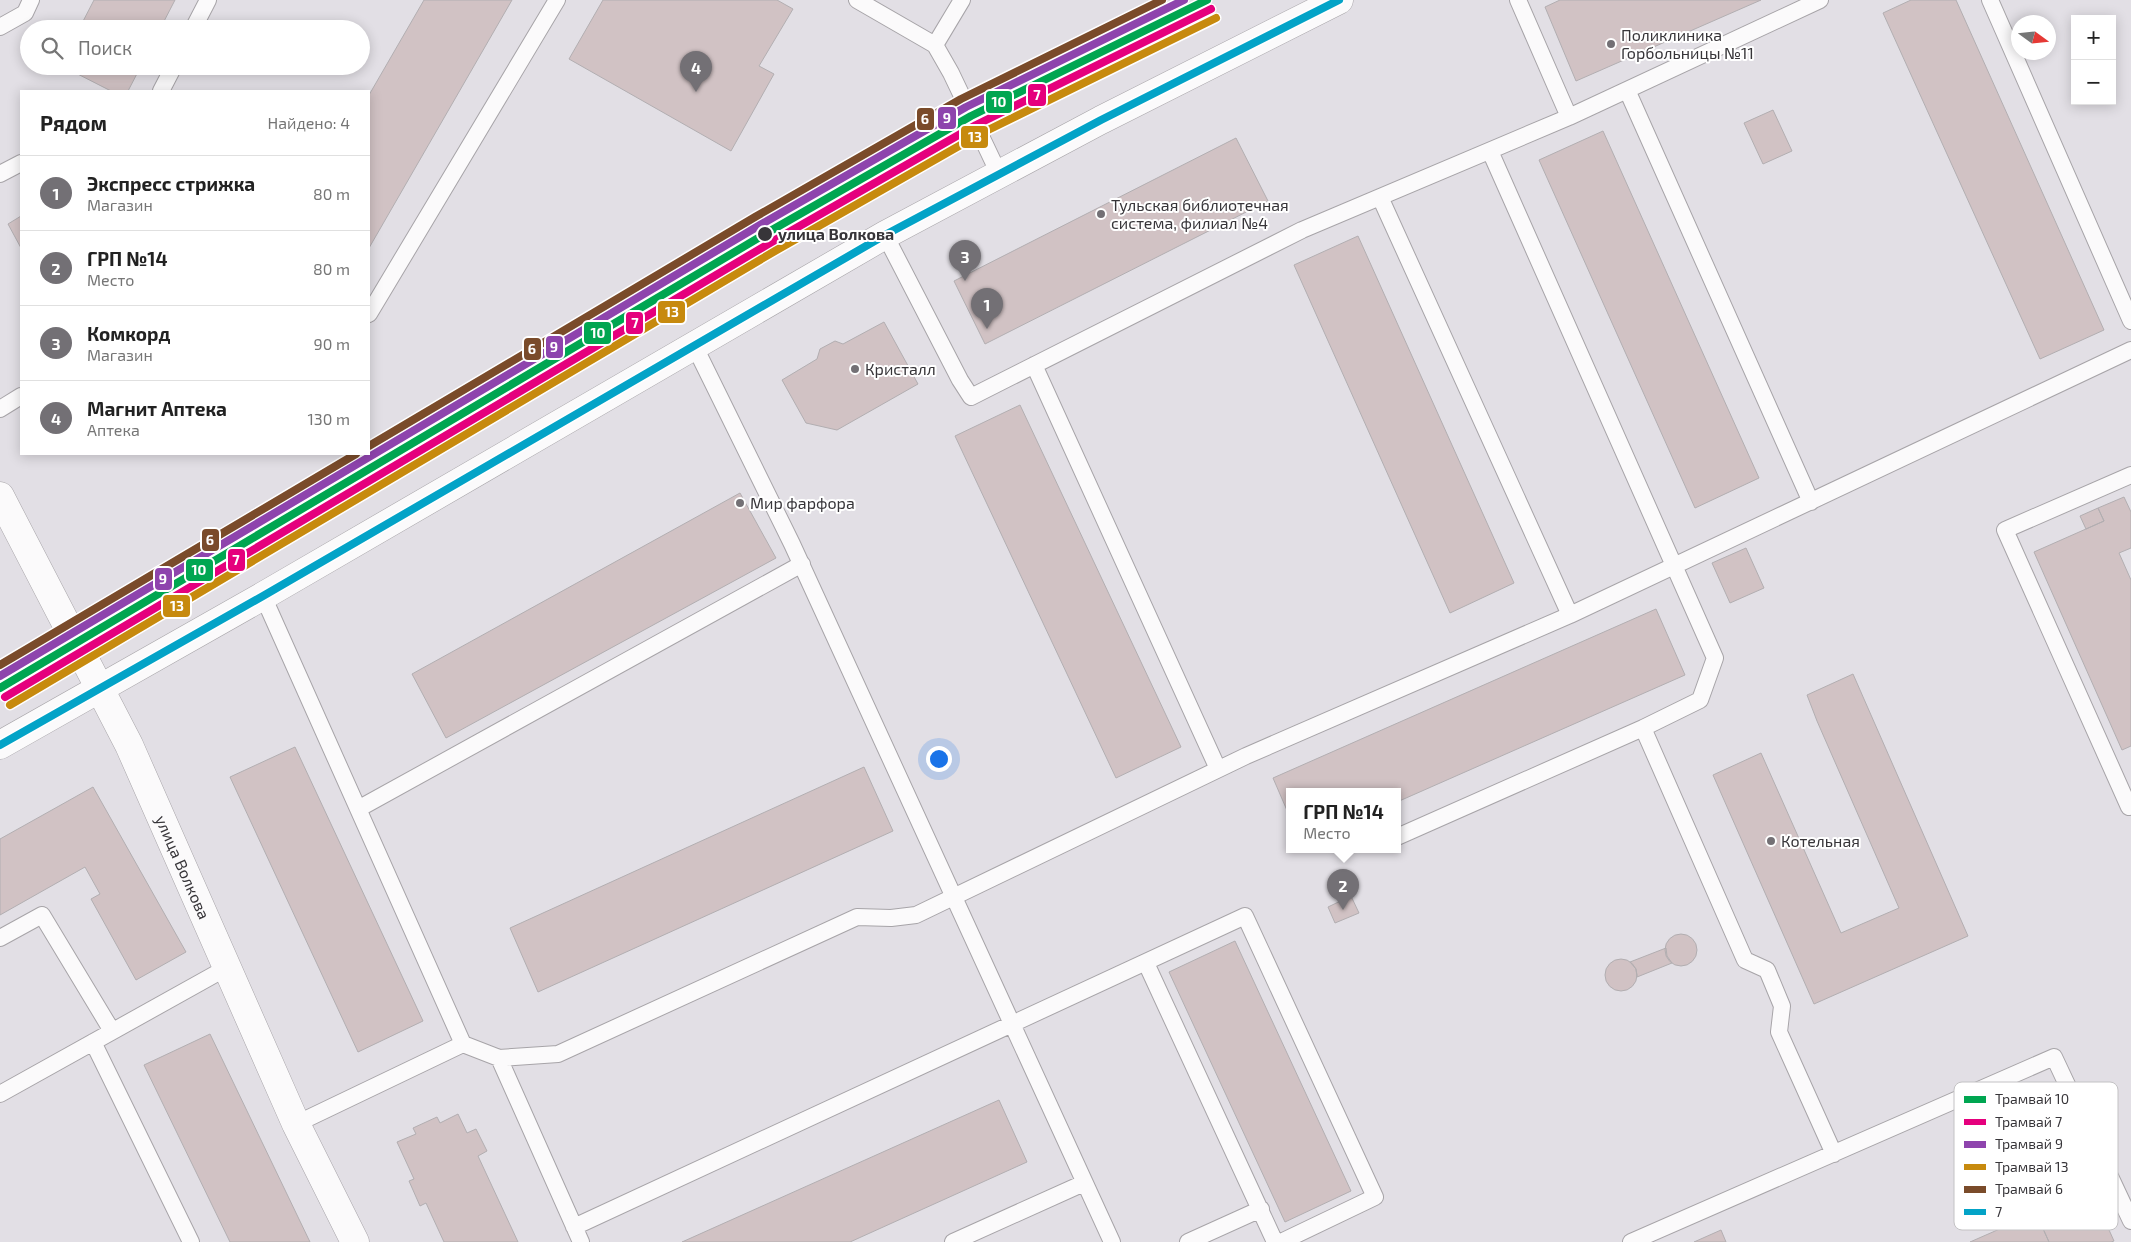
<!DOCTYPE html>
<html lang="ru">
<meta charset="utf-8">
<style>
body{margin:0;font-family:"Exo 2",sans-serif;background:#f2f2f2;color:#222}
.controls{position:absolute;right:15px;top:15px;display:grid;overflow:hidden;border-radius:0px;box-shadow:0 2px 12px #0003}
.controls button{width:45px;height:45px;display:grid;place-items:center;padding:0;border:0;border-bottom:1px solid #e0e0e0;background:#fff;color:#222;font:25px sans-serif}
.compass{position:absolute;left:2011px;top:15px;width:45px;height:45px;border-radius:50%;background:#fff;box-shadow:0 2px 12px #0003;rotate:105deg}
.you{position:absolute;left:938px;top:758px;width:18px;height:18px;margin:-12px;border:4px solid #fff;border-radius:50%;background:#1a73e8;box-shadow:0 0 0 8px #1a73e833}
.badge{display:grid;place-items:center;width:32px;height:32px;border-radius:50%;background:#737075;color:#fff;font-size:16px;font-weight:700}
.pin{position:absolute;translate:-50% -41px;filter:drop-shadow(0 1px 2px #0008)}
.pin::after{content:'';position:absolute;top:26px;width:18px;height:15px;background:inherit;clip-path:polygon(0 0,100% 0,50% 100%)}
.popup{position:absolute;left:1286px;top:788px;width:115px;height:65px;box-sizing:border-box;display:grid;place-content:center;border-radius:0px;background:#fff;filter:drop-shadow(0 1px 4px #0005);font-size:16px;white-space:nowrap;color:#767676}
.popup b{font-size:19px;color:#222}
.popup::after{content:'';position:absolute;left:50%;top:100%;margin-left:-10px;border:10px solid transparent;border-top-color:#fff}
.list{margin:0;padding:0;list-style:none}
h2{display:flex;justify-content:space-between;align-items:center;height:65px;margin:0;padding:0 20px;font-size:21px}
h2 small{font-size:16px;font-weight:400;color:#767676}
.list li{display:grid;grid-template-columns:32px 1fr auto;gap:15px;align-items:center;box-sizing:border-box;height:75px;padding:0 20px;border-top:1px solid #e0e0e0}
.list b{display:block;font-size:19px;white-space:nowrap}
.list p{margin:0;font-size:16px;white-space:nowrap;color:#767676}
.list em{font-size:16px;font-style:normal;color:#767676}
.icon{flex:none;width:28px;height:28px;fill:none;stroke:currentColor;stroke-width:2;stroke-linecap:round;stroke-linejoin:round}
.map{position:relative;flex:none;width:2131px;height:1242px;overflow:hidden}
.search{position:absolute;background:#fff;box-shadow:0 2px 12px #0003;left:20px;top:20px;width:350px;height:55px;display:flex;align-items:center;gap:12px;box-sizing:border-box;padding:0 18px;border-radius:28px;color:#767676;font-size:19px}
.panel{position:absolute;background:#fff;box-shadow:0 2px 12px #0003;left:20px;top:90px;width:350px;height:365px;border-radius:0px}
.map>svg:first-child{display:block}
.building{fill:#d1c2c4;stroke:#b2aeb1}
.lines{fill:none;stroke-linecap:round;stroke-linejoin:round}
.lane-casing{stroke:#a7a4a8;stroke-width:18}
.street-casing{stroke:#a7a4a8;stroke-width:29}
.secondary-casing{stroke:#a7a4a8;stroke-width:29}
.lane{stroke:#fbfafb;stroke-width:16}
.street{stroke:#fbfafb;stroke-width:28}
.secondary{stroke:#fbfafb;stroke-width:28}
.bus-1-casing{stroke:#fff;stroke-width:11}
.bus-1{stroke:#03a3c7;stroke-width:8}
.tram-1-casing{stroke:#fff;stroke-width:11}
.tram-2-casing{stroke:#fff;stroke-width:11}
.tram-3-casing{stroke:#fff;stroke-width:11}
.tram-4-casing{stroke:#fff;stroke-width:11}
.tram-5-casing{stroke:#fff;stroke-width:11}
.tram-1{stroke:#00a651;stroke-width:8}
.tram-2{stroke:#e5007d;stroke-width:8}
.tram-3{stroke:#8e44ad;stroke-width:8}
.tram-4{stroke:#c78a0e;stroke-width:8}
.tram-5{stroke:#7a4b2a;stroke-width:8}
.poi-dot{fill:#737075;stroke:#fff;stroke-width:2}
.stop-dot{fill:#373539;stroke:#fff;stroke-width:2}
.labels{text-anchor:middle;stroke-width:4;stroke-linejoin:round;paint-order:stroke}
.poi-label{font-size:16px;fill:#373539;stroke:#fff;text-anchor:start}
.stop-label{font-size:16px;font-weight:bold;fill:#373539;stroke:#fff;text-anchor:start}
.street-label{font-size:16px;fill:#373539;stroke:#fff}
.key{fill:#fff;stroke:#c3c2c4;stroke-width:1}
.key-label{font-size:14px;fill:#373539}
.line-badge{stroke:#fff;stroke-width:2}
.badge-label{font-size:14px;text-anchor:middle;font-weight:bold;fill:#fff}
</style>
<div class="map">
<svg width="2131" height="1242" viewBox="0 0 2131 1242">
<rect width="100%" height="100%" fill="#e2dfe5"/>
<path class="building" d="M94 0H175L160 29H79Z
M424 0H512L369 248V95Z
M603 0H777L793 9 759 66 774 74 731 151 569 59Z
M1560 0H1761L1576 81 1545 7Z
M1911 0H1956L2104 330 2040 359 1883 13Z
M62 66H141L128 91H111Z
M1773 110 1792 151 1763 164 1744 123Z
M1603 131 1759 478 1695 508 1539 160Z
M1236 138 1268 201 985 344 954 281Z
M21 216V248L8 224Z
M1358 236 1514 583 1450 613 1294 265Z
M884 322 918 384 837 430 806 423 782 380 817 359 820 349 835 341 843 344Z
M1020 405 1181 747 1116 778 955 436Z
M740 493 776 558 446 738 412 674Z
M2124 497 2131 512V548L2119 553 2131 580V746L2122 750 2034 552 2104 521 2098 508Z
M2098 508 2104 521 2086 529 2080 516Z
M1746 548 1764 588 1730 603 1712 563Z
M1656 609 1685 675 1397 802V791H1289V815L1273 778Z
M1853 674 1968 936 1814 1004 1713 775 1761 753 1841 933 1899 908 1817 721 1807 695Z
M295 747 423 1021 358 1052 230 777Z
M864 767 893 831 538 992 510 928Z
M93 787 186 952 136 980 91 899 100 894 85 867 0 915V839Z
M1351 896 1359 913 1335 923 1328 907Z
M1665 950a16 16 0 1 1 32 0a16 16 0 1 1-32 0Z
M1235 941 1351 1191 1285 1222 1169 972Z
M1666 948 1667 956 1672 963 1637 977 1636 969 1630 962Z
M1605 975a16 16 0 1 1 32 0a16 16 0 1 1-32 0Z
M210 1034 310 1242H230L144 1065Z
M2046 1090 2114 1241 2111 1242H2049L2036 1213 2027 1217 1983 1119Z
M999 1100 1027 1162 850 1242H682Z
M458 1114 467 1133 476 1129 487 1151 478 1156 518 1242H444L426 1203 420 1206 409 1181 414 1179 397 1142 416 1134 413 1128 437 1117 440 1123Z
M2036 1213 2049 1242H1970L2027 1217Z
M1721 1230 1726 1242H1694Z"/>
<g class="lines">
<g class="lane-casing">
<path id="lane" d="M857 0 935 45 951 73 999 174
M1518 0 1569 117
M1990 0 2131 321
M0 27 25 13 31 0
M193 29 208 0
M935 45 962 0
M1627 90 1811 502
M161 91 174 66
M0 174 21 163
M1380 197 1570 615
M885 235 960 380 971 397 1302 230 1569 117 1820 0
M369 314 557 0
M694 345 792 544 1112 1242
M1034 365 1218 769
M0 409 21 396
M2131 475 2005 530 2129 807 2131 806
M263 596 463 1044
M1643 728 1745 960 1767 970 1782 1006 1779 1032 1834 1154
M358 809 802 564
M1397 837 1643 728 1700 700 1715 658 1490 151
M0 938 42 915 112 1031
M1146 963 1275 1242
M93 1042 191 1242
M499 1058 581 1242
M0 1094 228 967
M296 1124 463 1044 499 1058 558 1054 857 917 891 918 916 915 1246 756 1570 615 2131 350
M574 1227 1245 916 1375 1197 1281 1242
M953 1242 1084 1183
M1188 1242 1261 1209
M1631 1242 2054 1057 2131 1221"/>
</g>
<g class="street-casing">
<g id="street">
<path id="s1" d="M0 496 129 745 296 1124 355 1242"/>
</g>
</g>
<g class="secondary-casing">
<path id="secondary" d="M0 745 263 596 885 235 1101 120 1339 0"/>
</g>
<use href="#lane" class="lane"/>
<use href="#street" class="street"/>
<use href="#secondary" class="secondary"/>
<g class="bus-1-casing">
<path id="bus-1" d="M0 745 263 596 885 235 1101 120 1339 0"/>
</g>
<use href="#bus-1" class="bus-1"/>
<g class="tram-1-casing">
<path id="tram-1" d="M0 688 765 234 971 116 1207 0"/>
</g>
<g class="tram-2-casing">
<path id="tram-2" d="M5 697 770 243 976 125 1211 9"/>
</g>
<g class="tram-3-casing">
<path id="tram-3" d="M0 676 760 225 966 107 1184 0"/>
</g>
<g class="tram-4-casing">
<path id="tram-4" d="M10 705 775 251 980 134 1216 18"/>
</g>
<g class="tram-5-casing">
<path id="tram-5" d="M369 446 755 217 961 99 1162 0
M0 665 356 454"/>
</g>
<use href="#tram-1" class="tram-1"/>
<use href="#tram-2" class="tram-2"/>
<use href="#tram-3" class="tram-3"/>
<use href="#tram-4" class="tram-4"/>
<use href="#tram-5" class="tram-5"/>
</g>
<g class="poi-dot">
<circle cx="1611" cy="44" r="5"/>
<circle cx="1101" cy="214" r="5"/>
<circle cx="855" cy="369" r="5"/>
<circle cx="740" cy="503" r="5"/>
<circle cx="1771" cy="841" r="5"/>
</g>
<circle class="stop-dot" cx="765" cy="234" r="8"/>
<g class="labels">
<g class="poi-label">
<text x="1621" y="41">Поликлиника<tspan x="1621" dy="18">Горбольницы №11</tspan></text>
<text x="1111" y="211">Тульская библиотечная<tspan x="1111" dy="18">система, филиал №4</tspan></text>
<text x="865" y="375">Кристалл</text>
<text x="750" y="509">Мир фарфора</text>
<text x="1781" y="847">Котельная</text>
</g>
<g class="stop-label">
<text x="778" y="240">улица Волкова</text>
</g>
<g class="street-label">
<text dy="6" stroke="none"><textPath href="#s1" startOffset="414">улица Волкова</textPath></text>
</g>
</g>
<rect x="1954" y="1082" width="164" height="148" rx="8" class="key"/>
<rect x="1964" y="1096" width="22" height="7" fill="#00a651"/>
<rect x="1964" y="1119" width="22" height="6" fill="#e5007d"/>
<rect x="1964" y="1141" width="22" height="7" fill="#8e44ad"/>
<rect x="1964" y="1164" width="22" height="6" fill="#c78a0e"/>
<rect x="1964" y="1186" width="22" height="7" fill="#7a4b2a"/>
<rect x="1964" y="1209" width="22" height="6" fill="#03a3c7"/>
<g class="key-label">
<text x="1995" y="1104">Трамвай 10</text>
<text x="1995" y="1127">Трамвай 7</text>
<text x="1995" y="1149">Трамвай 9</text>
<text x="1995" y="1172">Трамвай 13</text>
<text x="1995" y="1194">Трамвай 6</text>
<text x="1995" y="1217">7</text>
</g>
<g class="line-badge">
<rect x="1027" y="83" width="20" height="24" rx="5" fill="#e5007d"/>
<rect x="985" y="90" width="28" height="24" rx="5" fill="#00a651"/>
<rect x="937" y="106" width="20" height="24" rx="5" fill="#8e44ad"/>
<rect x="916" y="107" width="19" height="24" rx="5" fill="#7a4b2a"/>
<rect x="960" y="125" width="29" height="24" rx="5" fill="#c78a0e"/>
<rect x="657" y="300" width="29" height="24" rx="5" fill="#c78a0e"/>
<rect x="625" y="311" width="19" height="24" rx="5" fill="#e5007d"/>
<rect x="583" y="321" width="29" height="24" rx="5" fill="#00a651"/>
<rect x="545" y="335" width="19" height="24" rx="5" fill="#8e44ad"/>
<rect x="523" y="337" width="19" height="24" rx="5" fill="#7a4b2a"/>
<rect x="201" y="528" width="19" height="24" rx="5" fill="#7a4b2a"/>
<rect x="227" y="548" width="19" height="24" rx="5" fill="#e5007d"/>
<rect x="185" y="558" width="29" height="24" rx="5" fill="#00a651"/>
<rect x="154" y="567" width="19" height="24" rx="5" fill="#8e44ad"/>
<rect x="162" y="594" width="29" height="24" rx="5" fill="#c78a0e"/>
</g>
<g class="badge-label">
<text x="1037" y="100">7</text>
<text x="999" y="107">10</text>
<text x="947" y="123">9</text>
<text x="925" y="124">6</text>
<text x="975" y="142">13</text>
<text x="672" y="317">13</text>
<text x="635" y="328">7</text>
<text x="598" y="338">10</text>
<text x="554" y="352">9</text>
<text x="532" y="354">6</text>
<text x="210" y="545">6</text>
<text x="236" y="565">7</text>
<text x="199" y="575">10</text>
<text x="163" y="584">9</text>
<text x="177" y="611">13</text>
</g>
</svg>
<div class="controls">
<button>+</button>
<button>−</button>
</div>
<svg class="compass" viewBox="-18 -18 36 36"><path d="M0-13l5 13h-10z" fill="#e53935"/><path d="M0 13l5-13h-10z" fill="#767676"/></svg>
<div class="you"></div>
<div class="pin badge" style="left:987px;top:329px">1</div>
<div class="pin badge" style="left:1343px;top:910px">2</div>
<div class="popup"><b>ГРП №14</b>Место</div>
<div class="pin badge" style="left:965px;top:281px">3</div>
<div class="pin badge" style="left:696px;top:92px">4</div>
<div class="search"><svg class="icon" aria-label="search" viewBox="0 0 24 24"><circle cx="10" cy="10" r="6"/><path d="M15 15l6 6"/></svg>Поиск</div>
<section class="panel">
<h2>Рядом<small>Найдено: 4</small></h2>
<ul class="list">
<li><span class="badge">1</span><div><b>Экспресс стрижка</b><p>Магазин</p></div><em>80 m</em></li>
<li><span class="badge">2</span><div><b>ГРП №14</b><p>Место</p></div><em>80 m</em></li>
<li><span class="badge">3</span><div><b>Комкорд</b><p>Магазин</p></div><em>90 m</em></li>
<li><span class="badge">4</span><div><b>Магнит Аптека</b><p>Аптека</p></div><em>130 m</em></li>
</ul>
</section>
</div>
